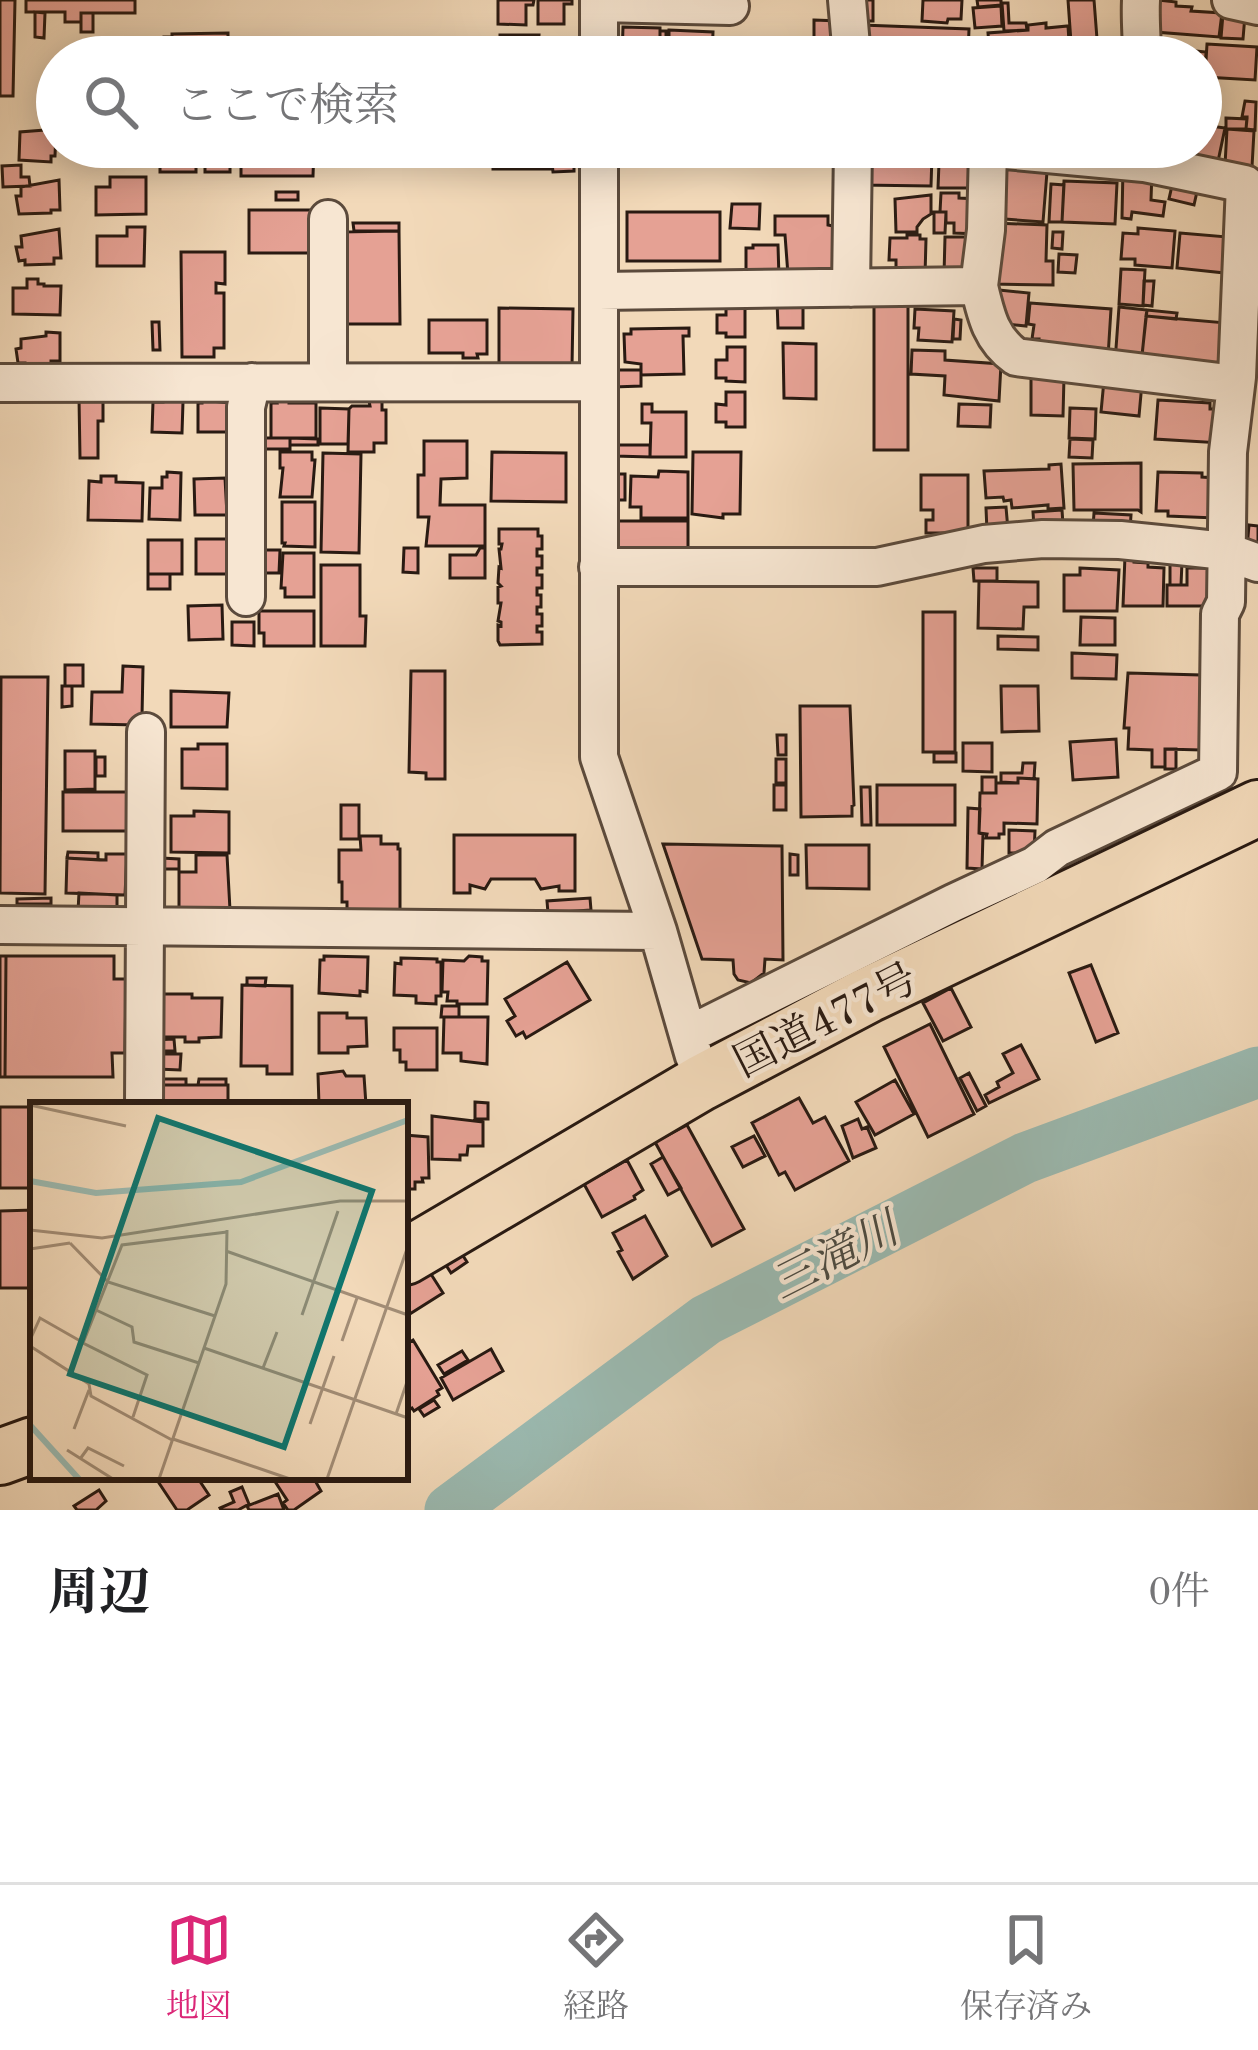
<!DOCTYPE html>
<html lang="ja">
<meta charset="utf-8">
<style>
body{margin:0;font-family:"Old Standard TT","Noto Serif JP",serif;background:#f6f6f6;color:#202124}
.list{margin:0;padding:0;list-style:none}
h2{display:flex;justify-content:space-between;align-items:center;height:156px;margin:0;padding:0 48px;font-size:51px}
h2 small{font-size:39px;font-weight:400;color:#757577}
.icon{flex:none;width:66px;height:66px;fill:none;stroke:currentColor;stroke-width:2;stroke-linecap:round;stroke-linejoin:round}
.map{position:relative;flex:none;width:1258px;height:1510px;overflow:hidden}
.search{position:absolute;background:#fff;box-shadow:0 6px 30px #0003;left:36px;right:36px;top:36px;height:132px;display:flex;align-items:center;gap:30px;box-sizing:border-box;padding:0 42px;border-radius:66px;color:#757577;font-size:45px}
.sheet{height:372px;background:#fff}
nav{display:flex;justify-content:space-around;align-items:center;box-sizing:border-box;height:168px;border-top:3px solid #e0e0e0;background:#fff;font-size:33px;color:#757577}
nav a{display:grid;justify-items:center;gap:6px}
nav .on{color:#db2777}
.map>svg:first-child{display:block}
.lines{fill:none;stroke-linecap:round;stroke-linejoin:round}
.river{stroke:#9bbab1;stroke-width:51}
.building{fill:#e5a194;stroke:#291a12;stroke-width:3}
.minor-casing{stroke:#5b4a3c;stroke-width:42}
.highway-casing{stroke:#291a12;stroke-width:60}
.minor{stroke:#f7e6d2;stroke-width:36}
.highway{stroke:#f2d9b9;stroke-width:54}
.labels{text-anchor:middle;stroke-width:9;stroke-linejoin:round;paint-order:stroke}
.street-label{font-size:42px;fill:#291a12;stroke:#f7e6d2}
.water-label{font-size:45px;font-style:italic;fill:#4b4a42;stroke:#f7e6d2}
.inset-river{fill:none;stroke:#9bbab1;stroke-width:6}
.inset-road{fill:none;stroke:#a28d76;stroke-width:3}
.view{fill:#0f766e;fill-opacity:0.15;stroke:#0f766e;stroke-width:6}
.inset-edge{fill:none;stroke:#291a12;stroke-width:6}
</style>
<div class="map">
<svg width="1258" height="1510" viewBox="0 0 1258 1510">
<rect width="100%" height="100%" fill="#f2d9b9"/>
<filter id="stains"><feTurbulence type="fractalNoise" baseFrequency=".00167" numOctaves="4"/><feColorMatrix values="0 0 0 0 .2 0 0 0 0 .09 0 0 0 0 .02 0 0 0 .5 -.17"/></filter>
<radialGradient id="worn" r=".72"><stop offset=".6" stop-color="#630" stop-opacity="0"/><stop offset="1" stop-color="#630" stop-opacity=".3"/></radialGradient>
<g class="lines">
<path class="river" d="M450 1510 706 1320 1025 1158 1258 1072"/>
</g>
<path class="building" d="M0 0H15L13 96H0Z
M26 0H135V13H81V22H65V12H26Z
M498 0H534L533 5H526V25L498 24Z
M538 0H572V4H564V24H538Z
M854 0H873V21H854Z
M923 0H962L961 19H948L947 23 922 21Z
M977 0H1001V5L978 7Z
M1068 0H1094L1097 39 1071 42Z
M1158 0 1176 2V6L1192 7 1191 11 1222 13 1219 37 1155 32Z
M1002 3H1008L1009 23H1026L1027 30 1004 31Z
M1001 6 1002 26 975 28 973 8Z
M35 12 45 13 44 38 35 37Z
M81 13H93V32H81Z
M1223 14 1245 15 1243 39 1221 38Z
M814 20 839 21V57H814Z
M1046 23V28L1068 26 1070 57H990L988 33 1028 30V25Z
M861 25 969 29 968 56 937 54V50H921V54L861 52Z
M623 27 660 28V57H622Z
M669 30 713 32 712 57H674L675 54H669Z
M660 31H666V57H660Z
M228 33V57H172V34Z
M500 35H539L538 57H500Z
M164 37H172V57H164Z
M1207 44 1257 47 1255 80 1205 77Z
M1187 50 1206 52 1205 74H1201V57H1187Z
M1245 101 1256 102 1255 130 1246 129 1247 117H1242Z
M1201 115 1212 118 1210 126 1225 128 1217 166 1155 147H1201Z
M1226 118 1247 119 1246 129H1226Z
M1227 129 1254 131 1252 167 1225 165Z
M45 130H56L55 156H51V162L19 160 20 132Z
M107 147H146V160H107Z
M160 147H230V172H205V165H196V172H160Z
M241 147H314L313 176H241Z
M334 147H399V164H334Z
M493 147H550V169H493Z
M550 147H574V171L553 172Z
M874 154 932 155 931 186 861 185V157L874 158Z
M953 158H978L977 188H938L939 163 953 164Z
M21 165V177H29L30 186 3 187 2 166Z
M996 168 1047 172 1043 222 992 218Z
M1123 168 1152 171 1151 200 1165 202 1163 216 1132 212 1131 219 1122 218Z
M110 177H146V214L96 215V187H110Z
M59 180 60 210H51V213L19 214 16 196H21V187Z
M1064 181 1117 183 1115 224 1062 222Z
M1173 181 1198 187 1194 205 1169 199Z
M1051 184 1064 185 1062 222H1049Z
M276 192H298V200H276Z
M941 193H959V198L979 199 978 234 954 233V223H946V212H940Z
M931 195V214L923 219 917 227V232H896L895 199Z
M732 204H760L759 229 730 228Z
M249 210H313V253H249Z
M627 212H720V261H627Z
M934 212H946L945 233H934Z
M775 216H828V225L833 226V260H837L836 279 788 275 785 235H775Z
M353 223H399V231H354Z
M993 223 1047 225 1046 261H1053V285L992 284Z
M127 227H145L144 266H97V236H127Z
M1138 228 1175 231 1172 268 1135 265V259H1121L1123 233 1138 234Z
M59 229 61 258H54V264L25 265V260L19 261 16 247H22L21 236Z
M399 231 400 324H339V232Z
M1053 232H1063L1062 249 1052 248Z
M1180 233 1228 237 1225 273 1177 268Z
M907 235H920V239H926L925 276 896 275V260H889L890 238H907Z
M945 237H978L969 275H944Z
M753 245H778L779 278 746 279V248H753Z
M181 252H225V284L216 283V293H224V348H214V357H182Z
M1059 254 1077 255 1075 273 1058 272Z
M1121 269 1145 270 1143 306 1119 304Z
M27 279H38V284H44V286H61L60 315 13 314V288H27Z
M1144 281H1154L1152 306 1143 305Z
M999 290 1029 293 1026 326 997 323Z
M777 301H803V328H778Z
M726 302 745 303V337H726V333H717V315H726Z
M1030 303 1111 309 1108 357 1038 352 1039 339H1032L1034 325 1028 324Z
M874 305H908V450H874Z
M1119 307 1147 310 1141 364 1115 362Z
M499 308 573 309 572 367H499Z
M915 309 954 311 952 342 918 340 919 328H914Z
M1147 310 1177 313 1176 319 1146 316Z
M1146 316 1227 323 1226 376 1141 366Z
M954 319 961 320 960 339H953Z
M429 320H487V354H477L478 358H463V353H429Z
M152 322H159L160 350H153Z
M689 328V336H683L684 374 641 375V364L625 362 624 334H631V329Z
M46 332 60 333V361H51V366H25V363H18L16 349 21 348V339L46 336Z
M783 343 816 344V399L784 398Z
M727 347H745V382L726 381V378H716V360H727Z
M912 350 945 351V360L1001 364 999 401 944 395 945 376 911 374Z
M614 370H641V386L614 387Z
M1031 377H1064L1063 416 1031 415Z
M1104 380 1142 383 1139 416 1101 412Z
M726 392H745V427H726V422H716V404L726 405Z
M103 397V421H98V458H80L79 398Z
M163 398 183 402 182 433 152 432 153 402H163Z
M276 399H289V403H316V438H271V403H277Z
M202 400 230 403 229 432H198V403H202Z
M1158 400 1210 403V409H1218L1221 443 1155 439Z
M369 401H382V410H386V443H374V452H348L349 409 352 406H370Z
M642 404H652V412H686V457H650L651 423H642Z
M959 404 991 405 990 427 958 426Z
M320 408 349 409 348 444H320Z
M1070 408 1096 409 1095 439 1069 438Z
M259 438H290V449H259Z
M290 438 318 439V445H290Z
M1070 439 1093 440 1092 458 1069 457Z
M424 441H467V478L441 479 440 505H485V546H426L429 517H418V475H424Z
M615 445H650V457L615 456Z
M280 452H312V460H315L312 497H280L283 468H280Z
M492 452 566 453V502L491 501Z
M693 452H741L740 514H723V518L692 514Z
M323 453 361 454 359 553 321 552Z
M1141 463V512L1138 510H1074L1073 464Z
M1061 464 1064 508 1048 509V505L1012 508 1011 500 1004 501 1003 497 986 498 984 471 1049 469V465Z
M659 471 688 472V518H641V507H630L631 476 658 477Z
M167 472 181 473 180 520 149 519 150 488H162V477H167Z
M1158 472 1202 473V477L1216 478 1215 518 1168 516V511H1156Z
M617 474H625V500H617Z
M921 475H968V533H926V520H933V510H921Z
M101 476H116V482L143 483 142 521 88 520 89 481 101 482Z
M225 478 227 515H195L194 479Z
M282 502H315V547L284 546 285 543H282Z
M1006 507 1008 530 987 531 986 508Z
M1062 510 1063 524 1034 527 1033 512Z
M1094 513 1131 515 1130 530 1093 527Z
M618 521H688V551L618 557Z
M1249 525 1258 526V549L1247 548Z
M499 529H538V536H542V549H537V556H542V568H537V575H542V588H537V595H541V607H537V614H542V626H537V632H542V644L500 645 498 641V625L501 626V622L498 621 501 603H498V587L501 586 498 583 499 567 501 568 499 549H501L502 544H499Z
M196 539H227V574H196Z
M148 540H182V574H148Z
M404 548H418V573L403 572Z
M480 548H485V578H450V555H476Z
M260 550H280L279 573H259Z
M283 553H314V597H285V588H281Z
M1125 556H1134V562L1148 563V567L1164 568 1163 606H1123Z
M1170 562H1182L1181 585H1170Z
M321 565H360V616H366L365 646H321Z
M973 568H997V581H974Z
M1080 568 1119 570 1117 611H1064V575H1080Z
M1187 568H1213L1212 606H1167V585H1187Z
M148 574H170V589H148Z
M979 581 1038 582V607H1024L1023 629 978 628Z
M222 605 223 639 189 640 188 606Z
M259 611H314V646H264V633H259Z
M923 612H955V752H923Z
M1081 617 1115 618V645H1080Z
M232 622H254V646L232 645Z
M998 636 1038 637V650L998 649Z
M1072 653 1117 655 1116 679 1072 678Z
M65 665H83V686H65Z
M123 666 143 667 142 717 138 725 91 724 92 692H122Z
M411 671H445V779H426V773L409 772Z
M1128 673 1201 675 1200 714H1205L1201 750 1165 749V767H1152V750L1128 749 1129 728H1124Z
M1 677H48L45 894 0 893Z
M62 686H72V706L62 707Z
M1001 686H1038L1039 731 1002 732Z
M171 691 229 693 227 727H171Z
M800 706H850L854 805 852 806V816L801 817Z
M777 735H786V755H778Z
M1116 739 1118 777 1073 780 1070 742Z
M963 743H992V772L963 771Z
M198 744H227V789L182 788V749H198Z
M1165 749H1176V769H1165Z
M65 751H95V789L65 790Z
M934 753H956V762H934Z
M96 757H105V776H96Z
M776 759H786V783H776Z
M1023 763H1035L1034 779 1018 778V783L1001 782V773H1022Z
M982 777H996V793H982Z
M1018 778 1038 779 1037 824 1004 823V834H999V838H986L987 834 979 833 980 793H996V783H1018Z
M774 785H786V810H774Z
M877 785H955V825H877Z
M861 787H870L871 825H862Z
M63 792H128V831H63Z
M341 805H359V839H341Z
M968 808 980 809 979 833 983 834 982 869 967 868Z
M194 811 229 812V853L171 852V816H194Z
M1009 830 1035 831 1034 853H1009Z
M454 835H575V891H559V886L541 889 535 879H491L485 889 470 885V893H454Z
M360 836H381V844H398V849H400V913H347V902H342V882H339V850H361Z
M663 844 782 846 783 960 765 959 764 973 751 983 738 980 734 974 733 960 702 959Z
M806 845H869V889L807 888Z
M68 852 98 853V860L67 858Z
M106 854H127L125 895 66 893 67 858 106 860Z
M790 854 798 855V875H790Z
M196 855H227L230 910H179V872H196Z
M161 858 179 859V869H161Z
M79 893 117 895V911H78Z
M51 898V904H17V899Z
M590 898 591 910 548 913 547 901Z
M0 956H6L5 1077H0Z
M6 956H114V979H126L125 1053H112L113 1077H5Z
M324 956 368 957 367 992 360 991V996L319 993 320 960H324Z
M469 956 482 957V961H488L487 1004H457V1001H447L448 992H442L443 960 464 961Z
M401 958 437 959V962H441V996H436V1004L416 1003V996L394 995 395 963 401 964Z
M567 962 590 1000 526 1038 523 1032 516 1036 507 1021 515 1016 505 999Z
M1091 965 1118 1033 1096 1042 1069 973Z
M247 978H266L265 986 247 985Z
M242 985 292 986V1074H267V1066H241Z
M951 988 971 1027 943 1041 923 1003Z
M163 994H192V998H222L221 1037 199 1038V1042H185V1037H163Z
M442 1006H459V1017H441Z
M319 1013H347V1018H366L367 1046 348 1047V1053H319Z
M444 1017H488L487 1064 461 1061V1053H443Z
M930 1024 974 1114 928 1137 884 1047Z
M394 1028H437V1070H406V1062H400V1050H394Z
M174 1039 175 1051H154L153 1040Z
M1021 1045 1039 1079 989 1103 985 1095 999 1087 997 1082 1013 1073 1003 1054Z
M157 1054H181L180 1070 157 1069Z
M343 1071 346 1076H364L366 1105H319L318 1074Z
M969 1073 986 1106 977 1111 960 1078Z
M159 1079H186V1085H158Z
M199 1079H226V1085H198Z
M895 1080 914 1114 875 1135 856 1102Z
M156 1085H228V1105H156Z
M799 1098 813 1123 825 1117 849 1161 795 1190 785 1172 779 1175 752 1123Z
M475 1102 488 1103V1119H475Z
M0 1107H33V1188H0Z
M432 1116 483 1122V1146H468L467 1155H460V1160L432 1159Z
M858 1119 862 1129 867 1127 876 1148 853 1158 842 1126Z
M687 1125 744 1229 712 1246 655 1142Z
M405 1135 428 1137 429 1178H422L423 1182H415V1189H405Z
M754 1136 765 1156 743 1167 732 1147Z
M663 1157 681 1188 668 1195 651 1164Z
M627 1160 643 1190 634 1196 635 1199 602 1217 584 1184Z
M33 1210V1288H0V1211Z
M645 1216 667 1256 633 1279 618 1252 622 1250 613 1233Z
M460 1251 467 1262 451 1273 444 1262Z
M429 1271 443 1293 405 1317V1286Z
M413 1340 442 1388 437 1391 439 1395 414 1411 412 1408 409 1410 405 1404V1345Z
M491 1349 503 1371 453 1400 441 1378Z
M462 1351 468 1360 444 1374 438 1365Z
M434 1400 439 1407 424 1416 419 1409Z
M155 1477H197L209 1495 187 1510H177Z
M272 1477H313L321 1491 294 1510H288L283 1503 287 1500Z
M242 1487 249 1504 238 1510H221L220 1508 234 1502 230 1492Z
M99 1490 106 1501 96 1510H77L74 1506Z
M278 1494 284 1510H249L247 1506Z"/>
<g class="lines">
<g class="minor-casing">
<path id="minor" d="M847 0 852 57
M1141 0C1140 20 1142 37 1142 57
M1231 0 1258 6
M599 3 730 6
M599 57V0
M599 147V757L658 931 694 1056
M979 286 986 230 988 149
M851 288 853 147
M599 291 979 286C986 316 991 339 1016 357L1236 384
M328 382V219
M0 383 599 382
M598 567H877L984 544 1043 539 1120 540 1179 546 1225 551 1258 563
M246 597V407L252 382
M0 925 658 931
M688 1035 953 903 1035 865 1057 848 1218 772 1220 614 1226 602 1228 452 1237 377 1245 184 1144 163 972 147
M144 1105 146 732"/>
</g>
<g class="highway-casing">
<path id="highway" d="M405 1257 701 1083 868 995 1258 808
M0 1457 33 1445"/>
</g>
<use href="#minor" class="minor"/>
<use href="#highway" class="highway"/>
</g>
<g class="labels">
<g class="street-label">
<text transform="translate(825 1019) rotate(-27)" y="15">国道477号</text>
</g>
<g class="water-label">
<text transform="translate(834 1255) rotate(-27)" y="16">三滝川</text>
</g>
</g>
<g transform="translate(30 1102)">
<rect width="378" height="378" fill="#f2d9b9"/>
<path class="inset-river" d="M0 79 66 91 211 80 378 18M0 323 49 377"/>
<path class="inset-road" d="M0 3 96 24M0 128 72 136 310 99H378M40 141 78 180 185 214M0 147 40 141M196 149 378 213M66 208 102 225 104 240 169 261M272 213 308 109M0 238 10 216 52 240M312 239 327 196M0 244 59 282 61 294 142 338M174 246 378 316M233 266 247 230M366 312 378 277M103 315 117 273 53 241 92 143 197 130M265 317 276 280M280 322 304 254M44 327 59 288M143 337 260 377M37 348 83 377M50 357 58 346 94 364M129 377 196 182 197 128M297 377 378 144"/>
<path class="view" d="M128 16 342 89 254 345 40 272Z"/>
<rect width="378" height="378" class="inset-edge"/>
</g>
<rect width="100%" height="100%" filter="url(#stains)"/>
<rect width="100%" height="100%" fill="url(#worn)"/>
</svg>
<div class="search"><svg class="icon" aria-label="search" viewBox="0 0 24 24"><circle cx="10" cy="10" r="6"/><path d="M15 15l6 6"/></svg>ここで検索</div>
</div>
<section class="sheet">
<h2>周辺<small>0件</small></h2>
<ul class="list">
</ul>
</section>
<nav>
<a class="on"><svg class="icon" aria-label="map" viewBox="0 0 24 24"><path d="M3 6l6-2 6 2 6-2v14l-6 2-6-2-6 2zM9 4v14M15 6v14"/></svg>地図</a>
<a><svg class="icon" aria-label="directions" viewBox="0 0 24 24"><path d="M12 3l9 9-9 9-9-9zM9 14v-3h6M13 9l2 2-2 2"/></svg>経路</a>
<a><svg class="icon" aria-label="saved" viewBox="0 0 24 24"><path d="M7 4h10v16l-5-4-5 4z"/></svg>保存済み</a>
</nav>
